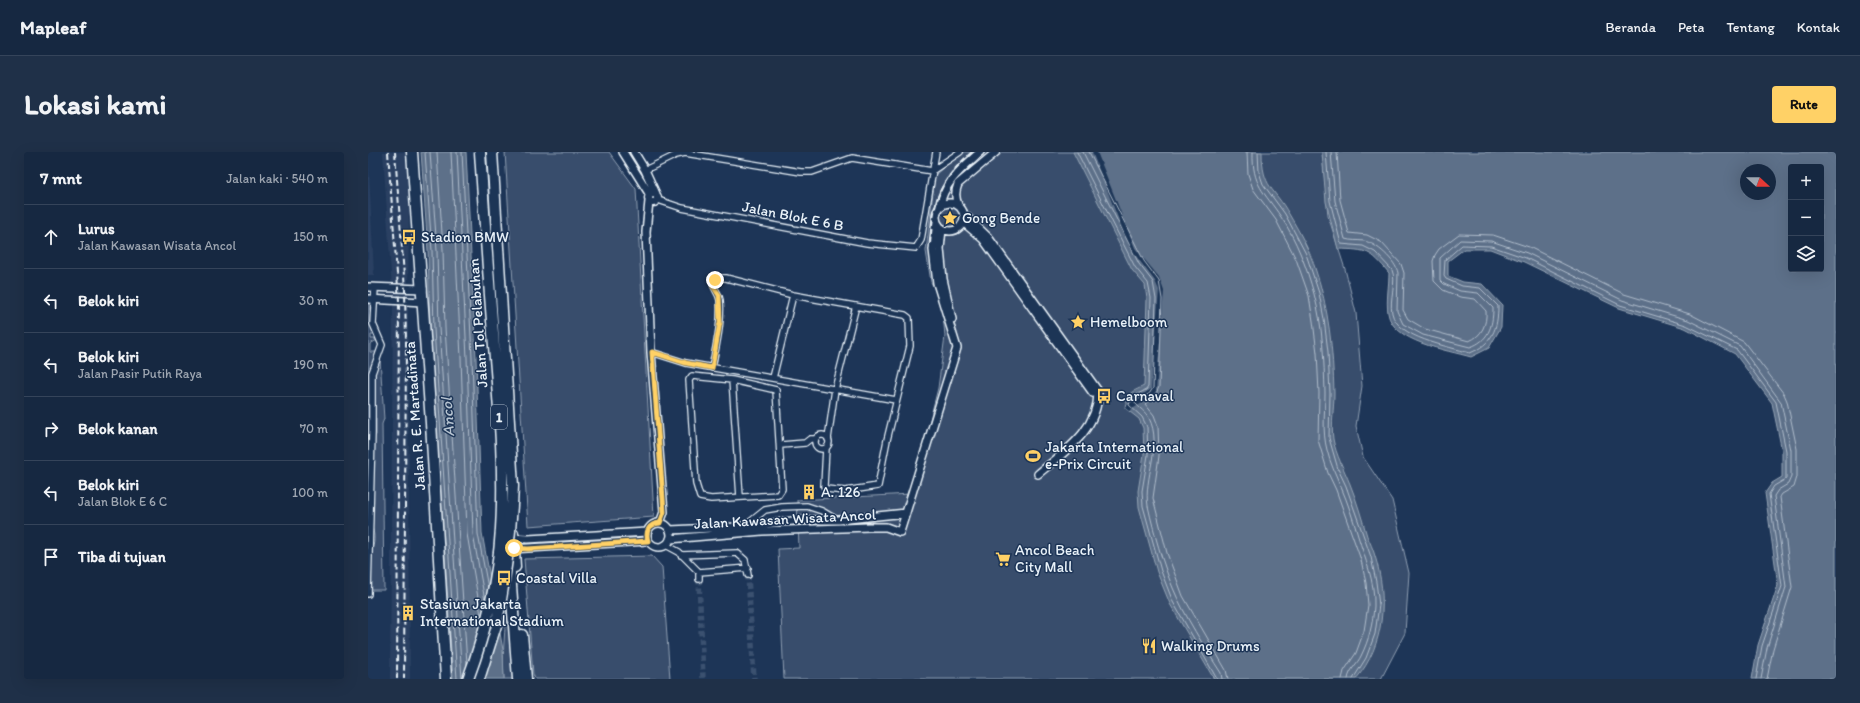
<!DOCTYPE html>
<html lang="id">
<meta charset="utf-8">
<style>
body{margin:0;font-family:Itim,sans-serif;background:#1f3048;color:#f1f3f6}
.controls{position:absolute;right:12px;top:12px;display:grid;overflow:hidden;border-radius:4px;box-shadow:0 4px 16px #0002}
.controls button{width:36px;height:36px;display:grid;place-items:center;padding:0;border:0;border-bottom:1px solid #35445a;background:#162841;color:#f1f3f6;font:20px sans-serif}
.compass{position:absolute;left:1372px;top:12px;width:36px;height:36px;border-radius:50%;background:#162841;box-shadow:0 4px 16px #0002;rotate:111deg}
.stop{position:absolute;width:12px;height:12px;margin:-9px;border:3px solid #ffd166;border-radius:50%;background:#fff}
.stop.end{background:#ffd166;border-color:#fff;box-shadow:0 1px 4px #0008}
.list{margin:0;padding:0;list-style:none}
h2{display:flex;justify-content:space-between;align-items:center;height:52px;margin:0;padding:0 16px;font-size:17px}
h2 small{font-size:13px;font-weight:400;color:#9ea6b1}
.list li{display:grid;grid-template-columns:26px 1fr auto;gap:12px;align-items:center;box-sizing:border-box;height:64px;padding:0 16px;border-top:1px solid #35445a}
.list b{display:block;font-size:15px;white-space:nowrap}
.list p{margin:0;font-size:13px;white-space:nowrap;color:#9ea6b1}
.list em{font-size:13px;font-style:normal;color:#9ea6b1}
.icon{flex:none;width:22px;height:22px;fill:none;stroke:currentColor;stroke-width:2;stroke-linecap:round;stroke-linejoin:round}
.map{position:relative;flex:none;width:1468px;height:527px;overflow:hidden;border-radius:4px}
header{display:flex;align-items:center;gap:24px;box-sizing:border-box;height:56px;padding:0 20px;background:#162841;border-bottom:1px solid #35445a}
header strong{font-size:19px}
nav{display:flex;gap:22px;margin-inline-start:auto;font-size:14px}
.intro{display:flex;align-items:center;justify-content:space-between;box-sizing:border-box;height:96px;padding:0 24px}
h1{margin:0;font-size:28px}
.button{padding:10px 18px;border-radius:4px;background:#ffd166;color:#111;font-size:14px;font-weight:700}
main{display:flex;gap:24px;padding:0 24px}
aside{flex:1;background:#162841;border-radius:4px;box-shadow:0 4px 16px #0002}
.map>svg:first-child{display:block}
.built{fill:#2a4162}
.green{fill:#374d6c;stroke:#909fb2}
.water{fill:#5d7089;stroke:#95a4b5;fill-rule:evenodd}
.pier{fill:#1d3557}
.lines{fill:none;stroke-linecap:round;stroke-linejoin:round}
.shore{stroke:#b0bdcc;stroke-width:1}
.street-tunnel{stroke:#3b516f;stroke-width:5.5;stroke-dasharray:5.5 3;stroke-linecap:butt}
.street-casing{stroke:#e8f1f8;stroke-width:8}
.secondary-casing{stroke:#e8f1f8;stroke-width:10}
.highway-casing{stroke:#e8f1f8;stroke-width:13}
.street{stroke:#1d3557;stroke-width:5.5}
.secondary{stroke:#1d3557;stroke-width:7}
.highway{stroke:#1d3557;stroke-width:10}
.rail{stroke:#e8f1f8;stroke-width:2;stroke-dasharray:6 3;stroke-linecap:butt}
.highway-bridge-casing{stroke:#e8f1f8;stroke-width:13;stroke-linecap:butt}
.highway-bridge{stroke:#1d3557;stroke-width:10}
.route{stroke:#ffd166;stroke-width:5}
.labels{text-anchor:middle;stroke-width:3;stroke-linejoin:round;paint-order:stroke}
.shield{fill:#1d3557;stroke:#abb9c8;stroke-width:1}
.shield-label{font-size:14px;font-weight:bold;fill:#e8f1f8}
.street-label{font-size:15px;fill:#e8f1f8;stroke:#1d3557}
.poi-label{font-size:15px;fill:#e8f1f8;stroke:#1d3557;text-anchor:start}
.water-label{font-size:16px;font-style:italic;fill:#b7c4d1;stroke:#1d3557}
</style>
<header>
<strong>Mapleaf</strong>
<nav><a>Beranda</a><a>Peta</a><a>Tentang</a><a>Kontak</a></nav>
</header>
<div class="intro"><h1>Lokasi kami</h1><a class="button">Rute</a></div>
<main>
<aside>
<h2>7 mnt<small>Jalan kaki · 540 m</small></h2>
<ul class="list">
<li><svg class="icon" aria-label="ahead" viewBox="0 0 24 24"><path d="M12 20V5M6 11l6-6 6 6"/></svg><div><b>Lurus</b><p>Jalan Kawasan Wisata Ancol</p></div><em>150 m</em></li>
<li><svg class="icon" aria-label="left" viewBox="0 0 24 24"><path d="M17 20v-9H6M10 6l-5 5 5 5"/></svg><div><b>Belok kiri</b></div><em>30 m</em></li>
<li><svg class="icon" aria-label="left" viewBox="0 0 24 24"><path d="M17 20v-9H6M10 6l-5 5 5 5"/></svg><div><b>Belok kiri</b><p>Jalan Pasir Putih Raya</p></div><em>190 m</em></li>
<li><svg class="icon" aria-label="right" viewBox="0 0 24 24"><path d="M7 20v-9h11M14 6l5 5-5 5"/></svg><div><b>Belok kanan</b></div><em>70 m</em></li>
<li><svg class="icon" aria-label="left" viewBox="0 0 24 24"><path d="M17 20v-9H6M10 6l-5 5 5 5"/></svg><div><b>Belok kiri</b><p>Jalan Blok E 6 C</p></div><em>100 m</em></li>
<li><svg class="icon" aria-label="arrive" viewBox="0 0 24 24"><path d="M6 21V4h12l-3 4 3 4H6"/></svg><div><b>Tiba di tujuan</b></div></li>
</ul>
</aside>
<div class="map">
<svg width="1468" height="527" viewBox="0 0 1468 527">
<rect width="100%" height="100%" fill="#1d3557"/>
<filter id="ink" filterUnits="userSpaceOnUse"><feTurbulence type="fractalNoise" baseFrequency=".025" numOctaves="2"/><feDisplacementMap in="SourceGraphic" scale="8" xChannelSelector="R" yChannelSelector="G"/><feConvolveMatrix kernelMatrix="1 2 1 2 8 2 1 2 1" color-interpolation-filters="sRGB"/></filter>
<g filter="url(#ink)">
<path class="built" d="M0 0 6 123H0Z
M15 0H42L40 134 42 527H22L25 152Z"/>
<path class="green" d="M137 0H241L268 37 286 365 160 374Z
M593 0H954L960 64 977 117 988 161 994 234 988 274 995 305 1024 348 1041 421 1037 481 1013 527H416L410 397 431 396 429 348 543 342 570 236 577 184 574 152 563 130 558 99 567 23Z
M0 152H2V158H4L8 183H3V187H7L8 184 9 188 2 192V200H9L5 213 0 340Z
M12 207 16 267 14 272 16 438H2L3 399C7 392 7 383 4 375L5 287 8 283V267L5 264V222Z
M284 404 294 415 302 527H167L165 522 156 407Z
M139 453 145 527H136C134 502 137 478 139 453Z"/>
<path class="water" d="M53 0H98L108 206 114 381 135 498 136 527H85L62 177 60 99Z
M705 0H894C894 36 906 35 921 62 931 79 941 97 947 116 961 156 965 199 966 241 966 256 963 272 965 287 968 303 976 317 982 332 989 349 994 367 999 384 1002 390 1005 397 1007 404 1020 445 1017 493 988 527H846L802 452 789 420 771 355 770 339 776 302 775 276 771 267 757 256C759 240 762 241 776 234L779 147 777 133 764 118Z
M954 0H1468V527H1384L1390 493 1410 433 1397 341 1404 331 1414 325V299L1404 251 1367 202 1317 176 1251 156 1156 110 1122 97H1096L1080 109V124L1095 130 1114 132 1134 153 1133 175 1121 196 1103 205C1079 198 1024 190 1020 161 1018 148 1021 134 1021 121 1002 98 1000 98 970 97L958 50ZM1423 15H1453V117H1423ZM1378 18H1402V42H1378Z"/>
<path class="pier" d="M724 0H729L767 96 791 125 796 139 788 239 784 245 761 259 757 256 758 254 783 237 791 138 787 129 762 96Z"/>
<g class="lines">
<path class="shore" d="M57 0 64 99 66 177 89 527
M62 0 69 99 71 176 94 527
M69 0 75 98 77 176 99 512
M83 0 93 206 99 382 113 463
M89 0 99 206 105 382 117 449
M94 0 104 206 110 382 120 436
M709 0 767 115 780 131 783 146 780 235 778 238 763 245 761 253 774 265 779 275 780 303 774 339 775 354 793 419 805 450 849 527
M715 0 771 112 785 130 788 147 785 236 781 242 768 248 767 251C771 256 778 260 781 266 795 294 775 326 780 354 786 381 794 410 805 436 816 463 837 496 853 521L854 527
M721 0 776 109 791 129 794 147 791 235 787 244 777 252 786 263 790 274 791 304 785 346 799 401 815 444 858 518 860 527
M879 0 880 22 885 37 908 68 928 107 941 144 945 169 949 201 951 241 950 288 960 321 968 338 993 408 998 431 1000 453 996 479 988 501 976 519 974 527
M885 0C884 34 896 39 913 65 928 87 939 116 946 142 955 174 956 209 957 241 957 261 954 279 959 298 962 311 968 323 973 335 980 351 985 367 990 384 997 407 1007 429 1006 454 1005 471 1001 488 993 504 990 511 981 518 980 527
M890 0 891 20 895 32 917 62 938 102 951 141 956 167 960 200 962 241 961 286 970 317 978 334 1003 405 1008 430 1011 453 1007 482 998 506 985 527
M958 0 962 49 973 92 995 94 1007 100 1024 118C1029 130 1021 147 1024 161 1029 186 1080 194 1102 201 1124 192 1130 177 1130 154L1112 136 1094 134 1078 127 1076 124 1077 108 1094 93 1123 94 1158 106 1252 153 1318 173 1369 198 1408 250 1418 299V327L1406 334 1401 342 1414 434 1394 494 1388 527
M963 0 967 49 977 87C983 89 989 88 996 89 1008 91 1028 109 1030 121L1029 159 1035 172 1055 183 1102 195C1120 189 1125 175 1125 156L1110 141 1092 139 1076 132 1072 128V106L1092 88 1123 89 1159 101 1254 148 1320 168 1372 194 1413 250 1423 298V325L1420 332 1410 338 1406 344 1418 435 1399 496 1393 527
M969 0 972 48 981 81 999 83 1013 90 1033 112 1036 121 1035 158 1040 167 1057 177 1101 189C1114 184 1119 172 1118 159L1107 147 1092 145 1075 138 1066 129 1065 109 1067 103 1071 97 1091 82 1125 83 1161 95 1256 142 1322 162 1376 190 1416 242 1419 249 1429 297V325L1426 335 1414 342 1412 345 1424 435 1405 497 1399 527"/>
<path class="street-tunnel" d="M380 423 386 527
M331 427 335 527"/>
<g class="street-casing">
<path id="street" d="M277 18 308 3 317 1 433 20H444L484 6 564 19 592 0
M290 48 314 56 499 91 548 96 553 88 568 0
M283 200 318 211 528 248
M344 216C348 194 354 171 352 148 351 141 346 138 345 131L350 126H358L425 143 537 163 541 166 542 194 519 288 510 334 477 339 458 337 456 334 458 296
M324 224 364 228 408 238 414 337 410 343 343 347 332 345 328 332 321 228Z
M405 226 425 143
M364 228 372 345
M447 290a7 7 0 1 1 14 0a7 7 0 1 1-14 0Z
M460 287 467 237 488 154
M413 293 437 291 442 287H448
M377 374 397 358 414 355 439 354 454 359 469 368
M298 393 311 400 331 420V427
M313 403 369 401 377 408 380 423
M331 420 380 416
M0 442 4 281V221L14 193 5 172 7 136"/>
</g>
<g class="secondary-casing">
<path id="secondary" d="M255 0 282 43
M266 0 277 18 288 42
M280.5 46a4.5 4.5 0 1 1 9 0a4.5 4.5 0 1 1-9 0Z
M281 49 278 80 283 200 296 360 292 371
M568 65a14 14 0 1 1 28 0a14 14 0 1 1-28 0Z
M590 53C587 45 587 40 590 32L628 0
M571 56C576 30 593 17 612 0
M596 62 620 85 730 239C731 278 696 300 670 322
M595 70 615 87 725 241
M574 77 572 97 575 127 584 167
M0 135 55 137
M0 147 55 150
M279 383a12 12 0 1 1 24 0a12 12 0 1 1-24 0Z
M302 378 367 375 434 368H471L538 361
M142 386 160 387 279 380
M302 387 394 379 501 375H518L532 380 589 196 569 131 565 98 568 68
M143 397 280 389"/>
</g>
<g class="highway-casing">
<path id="highway" d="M44 0 63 271 78 527
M145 381 147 415
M141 407 150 527
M154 483 158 527
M111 527 129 470"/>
</g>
<use href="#street" class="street"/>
<use href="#secondary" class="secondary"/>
<use href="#highway" class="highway"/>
<path class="rail" d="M20 0 31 149 29 527
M27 0 37 138 38 191 36 527
M562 92C566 47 571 29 604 0"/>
<g class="highway-bridge-casing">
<path id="highway-bridge" d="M124 0 145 334C143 383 138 423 129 470
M100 527C118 479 130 428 133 377 137 312 130 246 125 181 120 121 116 60 112 0"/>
</g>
<use href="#highway-bridge" class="highway-bridge"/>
</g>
</g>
<g class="lines" filter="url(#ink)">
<path class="route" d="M146 396 160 397 280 389C277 379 281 372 292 371L296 360 284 200 318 211 344 216 352 170 351 143 345 134 347 128"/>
</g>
<defs>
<g id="sight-bare" transform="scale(1.2)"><path d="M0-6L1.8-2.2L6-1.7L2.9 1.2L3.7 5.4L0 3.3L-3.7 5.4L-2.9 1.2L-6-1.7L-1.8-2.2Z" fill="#ffd166" stroke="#1d3557" stroke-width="2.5" paint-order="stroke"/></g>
<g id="bus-bare" transform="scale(1.2)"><path d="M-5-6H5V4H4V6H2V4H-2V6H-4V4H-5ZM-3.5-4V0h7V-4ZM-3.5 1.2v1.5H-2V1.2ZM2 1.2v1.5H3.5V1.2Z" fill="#ffd166" stroke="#1d3557" stroke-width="2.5" paint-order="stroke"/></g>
<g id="stadium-bare" transform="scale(1.2)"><path d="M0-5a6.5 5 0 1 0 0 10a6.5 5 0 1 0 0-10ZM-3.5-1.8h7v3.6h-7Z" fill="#ffd166" stroke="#1d3557" stroke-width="2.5" paint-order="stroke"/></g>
<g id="building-bare" transform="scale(1.2)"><path d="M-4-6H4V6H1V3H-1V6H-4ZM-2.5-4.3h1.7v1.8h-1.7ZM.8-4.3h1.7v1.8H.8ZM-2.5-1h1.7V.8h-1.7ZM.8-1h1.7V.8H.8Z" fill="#ffd166" stroke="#1d3557" stroke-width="2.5" paint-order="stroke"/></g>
<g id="supermarket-bare" transform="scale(1.2)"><path d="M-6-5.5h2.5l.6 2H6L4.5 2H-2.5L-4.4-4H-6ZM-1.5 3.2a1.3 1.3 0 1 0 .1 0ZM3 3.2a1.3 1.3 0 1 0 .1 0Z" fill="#ffd166" stroke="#1d3557" stroke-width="2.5" paint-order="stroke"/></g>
<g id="restaurant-bare" transform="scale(1.2)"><path d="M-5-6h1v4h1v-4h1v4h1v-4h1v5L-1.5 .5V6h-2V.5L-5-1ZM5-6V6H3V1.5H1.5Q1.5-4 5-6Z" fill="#ffd166" stroke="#1d3557" stroke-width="2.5" paint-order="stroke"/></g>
</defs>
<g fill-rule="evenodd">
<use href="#sight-bare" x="582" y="66"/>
<use href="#bus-bare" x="41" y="85"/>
<use href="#sight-bare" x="710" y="170"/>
<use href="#bus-bare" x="736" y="244"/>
<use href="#stadium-bare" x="665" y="304"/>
<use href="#building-bare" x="441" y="340"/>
<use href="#supermarket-bare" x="635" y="407"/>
<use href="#bus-bare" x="136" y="426"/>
<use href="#building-bare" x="40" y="461"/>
<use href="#restaurant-bare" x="781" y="494"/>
</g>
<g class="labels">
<rect class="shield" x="123" y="253" width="16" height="24" rx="3"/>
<g class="shield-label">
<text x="131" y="270">1</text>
</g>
<g class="street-label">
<text transform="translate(425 64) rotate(11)" y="5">Jalan Blok E 6 B</text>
<text transform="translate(110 171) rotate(-94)" y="5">Jalan Tol Pelabuhan</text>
<text transform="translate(47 264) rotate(-94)" y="5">Jalan R. E. Martadinata</text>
<text transform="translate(417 367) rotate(-3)" y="5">Jalan Kawasan Wisata Ancol</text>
</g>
<g class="poi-label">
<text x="594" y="71">Gong Bende</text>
<text x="53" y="90">Stadion BMW</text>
<text x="722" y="175">Hemelboom</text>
<text x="748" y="249">Carnaval</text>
<text x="677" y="300">Jakarta International<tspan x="677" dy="17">e-Prix Circuit</tspan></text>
<text x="453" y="345">A. 126</text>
<text x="647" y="403">Ancol Beach<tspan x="647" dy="17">City Mall</tspan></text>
<text x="148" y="431">Coastal Villa</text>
<text x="52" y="457">Stasiun Jakarta<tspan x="52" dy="17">International Stadium</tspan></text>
<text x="793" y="499">Walking Drums</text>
</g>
<g class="water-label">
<text transform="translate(79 265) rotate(-94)" y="6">Ancol</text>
</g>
</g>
</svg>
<div class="controls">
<button>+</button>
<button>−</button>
<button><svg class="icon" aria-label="layers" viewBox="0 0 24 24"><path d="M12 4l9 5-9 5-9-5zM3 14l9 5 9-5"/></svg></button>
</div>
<svg class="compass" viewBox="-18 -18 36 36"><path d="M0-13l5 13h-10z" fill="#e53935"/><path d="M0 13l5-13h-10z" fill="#9ea6b1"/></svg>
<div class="stop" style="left:146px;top:396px"></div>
<div class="stop end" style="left:347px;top:128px"></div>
</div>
</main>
